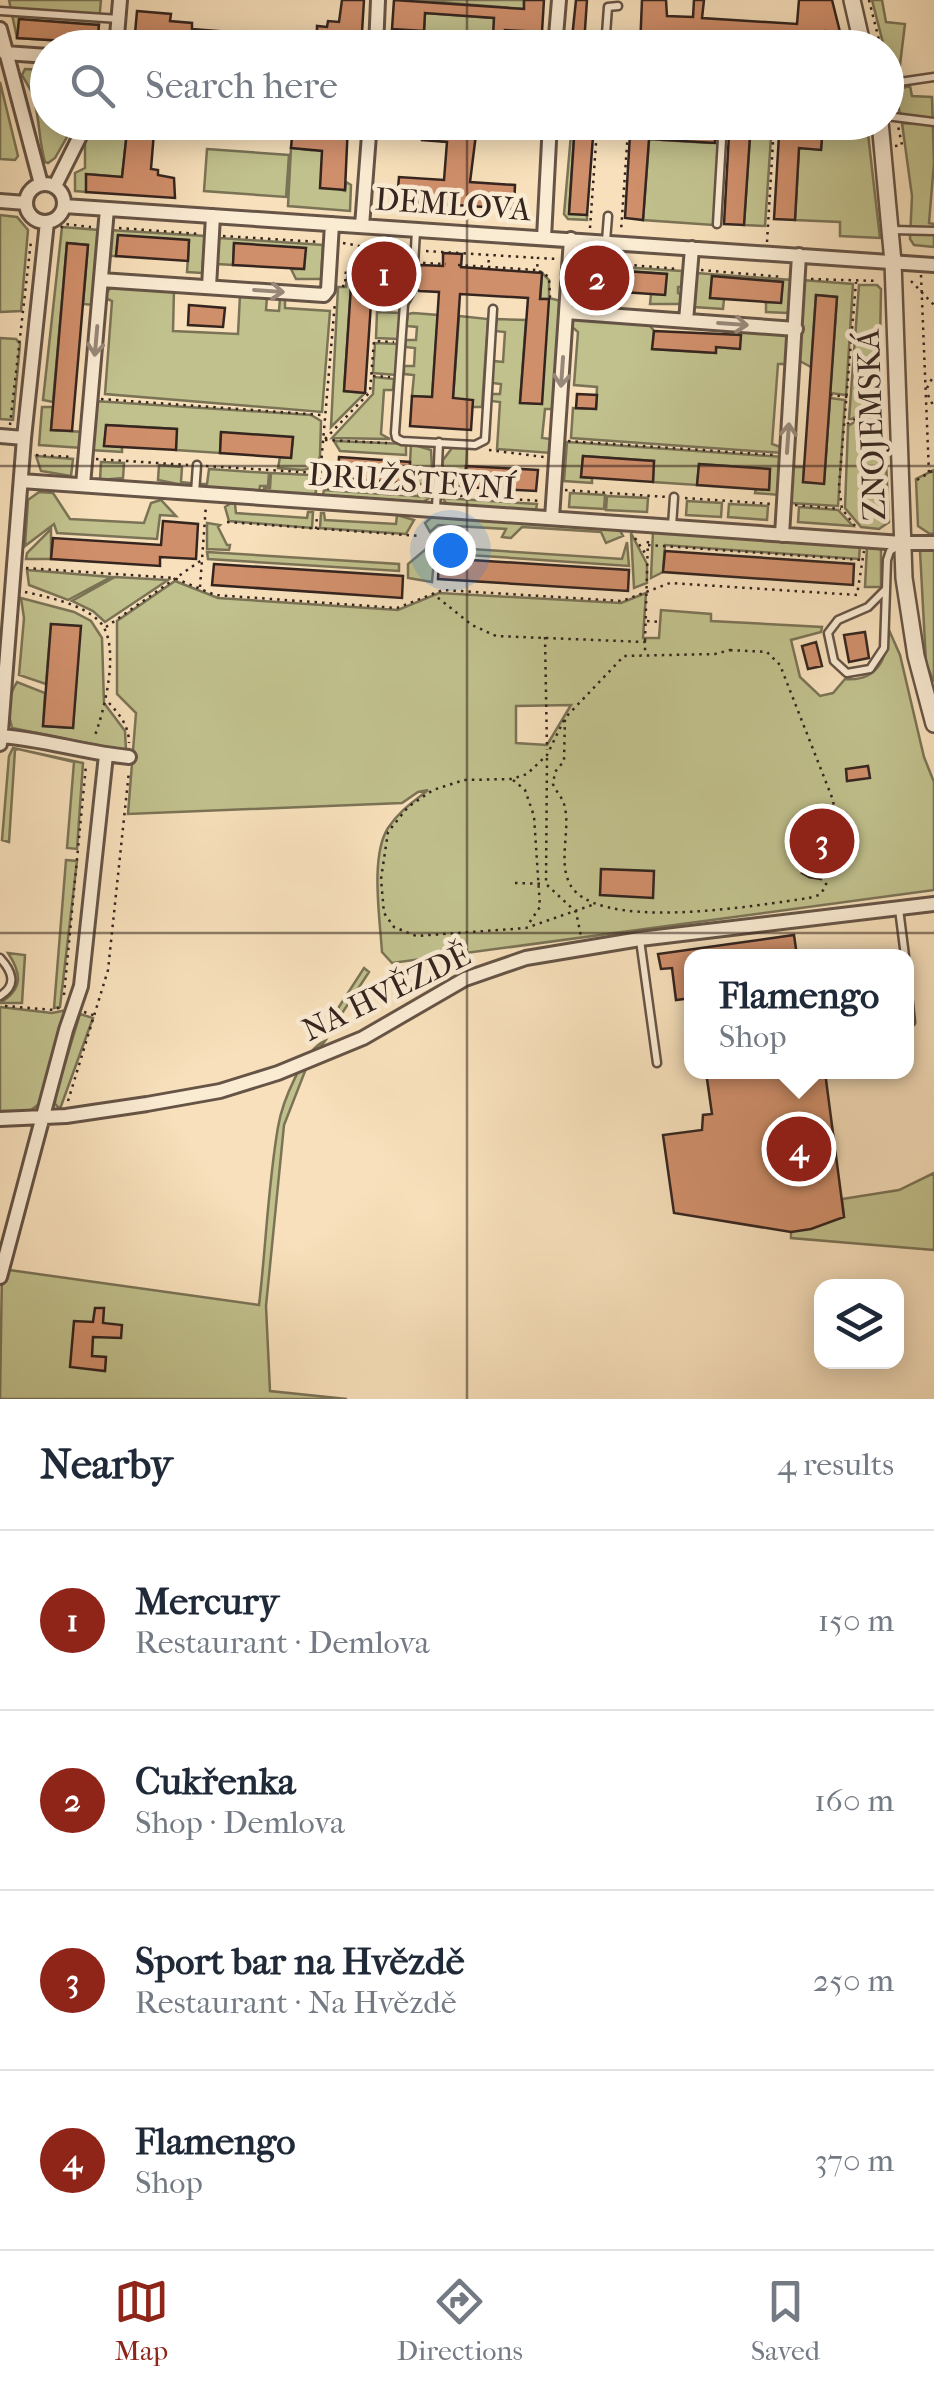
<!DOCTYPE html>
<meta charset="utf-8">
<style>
body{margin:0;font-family:"IM FELL French Canon",serif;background:#f6f6f7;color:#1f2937}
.controls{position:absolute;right:30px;bottom:30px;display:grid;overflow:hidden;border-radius:20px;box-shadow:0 5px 25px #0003}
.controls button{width:90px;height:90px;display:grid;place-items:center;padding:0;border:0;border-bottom:2px solid #e0e1e3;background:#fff;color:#1f2937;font:50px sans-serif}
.you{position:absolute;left:450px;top:550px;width:35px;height:35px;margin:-25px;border:8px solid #fff;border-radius:50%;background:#1a73e8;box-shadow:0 0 0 15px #1a73e833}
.badge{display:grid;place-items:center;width:65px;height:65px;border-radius:50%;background:#8f2418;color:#fff;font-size:32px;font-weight:700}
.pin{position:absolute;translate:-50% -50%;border:5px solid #fff;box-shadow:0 2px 10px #0006}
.popup{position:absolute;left:684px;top:949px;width:230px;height:130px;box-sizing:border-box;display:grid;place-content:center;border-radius:20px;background:#fff;filter:drop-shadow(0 2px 8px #0005);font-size:32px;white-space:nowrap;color:#747a83}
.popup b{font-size:38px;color:#1f2937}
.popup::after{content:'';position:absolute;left:50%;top:100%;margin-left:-20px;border:20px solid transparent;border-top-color:#fff}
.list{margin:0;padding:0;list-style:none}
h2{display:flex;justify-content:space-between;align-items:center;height:130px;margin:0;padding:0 40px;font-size:42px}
h2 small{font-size:32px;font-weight:400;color:#747a83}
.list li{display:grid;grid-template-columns:65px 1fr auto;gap:30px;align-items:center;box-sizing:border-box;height:180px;padding:0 40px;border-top:2px solid #e0e1e3}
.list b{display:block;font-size:38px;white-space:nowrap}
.list p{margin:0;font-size:32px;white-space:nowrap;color:#747a83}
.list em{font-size:32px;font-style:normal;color:#747a83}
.icon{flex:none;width:55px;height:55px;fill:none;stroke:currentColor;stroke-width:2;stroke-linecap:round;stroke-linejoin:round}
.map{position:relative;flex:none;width:934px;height:1399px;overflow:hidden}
.search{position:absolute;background:#fff;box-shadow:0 5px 25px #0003;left:30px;right:30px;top:30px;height:110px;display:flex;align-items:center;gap:25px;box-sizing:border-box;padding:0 35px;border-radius:55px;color:#747a83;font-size:38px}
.sheet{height:850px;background:#fff}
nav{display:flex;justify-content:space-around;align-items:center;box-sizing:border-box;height:140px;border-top:2px solid #e0e1e3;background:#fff;font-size:28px;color:#747a83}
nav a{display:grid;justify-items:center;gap:5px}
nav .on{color:#8f2418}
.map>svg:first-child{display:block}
.green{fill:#c1c18d;stroke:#7b7356;stroke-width:2.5;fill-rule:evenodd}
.building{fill:#d08f6b;stroke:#35251f;stroke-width:2.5}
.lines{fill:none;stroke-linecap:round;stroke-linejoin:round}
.service-casing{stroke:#665446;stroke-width:11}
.minor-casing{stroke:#665446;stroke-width:18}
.tertiary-casing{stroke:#665446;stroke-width:20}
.path{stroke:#35251f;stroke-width:2.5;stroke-dasharray:2.5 5;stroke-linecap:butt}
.service{stroke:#faebd3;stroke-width:6}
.minor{stroke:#faebd3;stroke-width:12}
.tertiary{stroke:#faebd3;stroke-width:15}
.oneway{stroke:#988879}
.grid{fill:none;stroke:#35251f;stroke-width:2.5;stroke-opacity:0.55}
.labels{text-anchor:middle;stroke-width:9;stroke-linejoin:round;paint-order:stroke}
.street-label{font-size:32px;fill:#35251f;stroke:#faebd3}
</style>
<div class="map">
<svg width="934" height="1399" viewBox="0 0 934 1399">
<rect width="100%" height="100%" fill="#f7e0bb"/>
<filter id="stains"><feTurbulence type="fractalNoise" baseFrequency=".002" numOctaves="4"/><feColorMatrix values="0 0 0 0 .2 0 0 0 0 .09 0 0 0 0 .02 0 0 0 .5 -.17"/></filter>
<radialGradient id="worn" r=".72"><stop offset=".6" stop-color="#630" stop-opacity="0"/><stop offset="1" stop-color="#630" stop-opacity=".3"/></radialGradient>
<path class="green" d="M9 0H101L97 43 17 38Z
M413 0H524V9Z
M872 0H882L886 22 905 24 899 73 890 75 886 48 884 47Z
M425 13 494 18V37L541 40V48H391L392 31 424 33Z
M25 69 47 70 48 122 75 123 55 158 48 163 45 162C39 142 40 124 35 104L39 103 37 96H34L22 75Z
M0 82 18 156 15 160 0 159Z
M910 86 912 96 932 97 934 163 929 223 934 224V247L914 245 910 239 912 196 902 123 916 124 917 116 900 114 895 90Z
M96 123H128L122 177 87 174 86 192 75 191V173L85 168V142Z
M293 123H325L323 141 338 189 345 191 346 182 351 185 350 211 288 206 291 148 311 150 305 127 293 125Z
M572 123H575L569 213 587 215V220L568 219 564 214Z
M650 128H663L662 140 710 143 711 132 720 133 713 225 643 220Z
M822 129 868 134 880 238 840 236V222L795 220 799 148 821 149Z
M750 136 771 137 765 226 744 225Z
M207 149 289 155 286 197 204 191Z
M0 215 17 217 28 230 21 311 0 312Z
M62 227 99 230 93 305 83 304 88 245 67 243 53 402 43 400Z
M109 230 205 236 202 273 187 272 189 241 118 236 116 256H107Z
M219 238 323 245 321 279H296L291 269H304L305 249 234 244 233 265 217 264Z
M361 262 359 287H351L344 391 365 393 331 427 338 287H346L348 270Z
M589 265 682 271V287H678V293L681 294 680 304H650L651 294H665L666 274 596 269 594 290 587 289Z
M542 273 549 280V298L561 301 554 409H545L542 438 551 439V453L497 449 500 402 491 401V394H500L501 384 492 383 493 361 503 362 505 332 495 331 497 319 526 320 520 402 541 404 548 299H540Z
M696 273 792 280 789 310 787 313 766 312V302H781L782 282 712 277 710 297 724 299 723 309 694 307Z
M802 280 853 284 846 395 830 393 837 297 816 295 811 367 798 360Z
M113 285 174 289 173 331 238 334 240 295 267 297 266 310 279 311 280 298H285V308L330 311 322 412 105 394 112 301 103 297Z
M859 285H877L881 289 879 401 852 419H849Z
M377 312 400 313 398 339 376 338Z
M413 313 438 315 432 397 412 396 414 375 404 374V366H414L415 348 405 347 406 340H416L417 327 406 326 408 314Z
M459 316 488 319 482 407H472L453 399Z
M576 318 647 322 654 331 653 349 715 353 716 347 739 349 741 333 724 332 726 328 782 331 789 335V364H778L772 444 783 448V453L571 438 573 408 596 409 597 387 574 385 578 332 570 325Z
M0 338 16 339 20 344 13 420 0 419Z
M375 343 398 344 396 375 373 373Z
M374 377 394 379 393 390H384L381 434 390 439 332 438 373 394Z
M830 398 845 400 838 506 790 503 793 467H804L803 482 824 483Z
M94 401 311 415 321 421 320 456 316 467 303 470 278 468 280 457 291 458 293 438 221 433 220 453 176 450V429L107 425 104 445 122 447V452L90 450Z
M42 407H53L51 430 84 432 82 448 39 445Z
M879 407 886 462 889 522 879 529 861 527 845 508 848 426Z
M334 441 406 444V455L340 451Z
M567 442 783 457 780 495 755 493 756 489H769L770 469 699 464 697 485 653 482 654 461 583 456 581 477 592 478V483L564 481Z
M411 444 431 450 433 485 409 483Z
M452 448H467L465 487 442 485 443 460Z
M36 456 73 459 71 476 41 471Z
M101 462 124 463 123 478 100 480Z
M159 465 182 467 181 482 190 483 188 486 158 480Z
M209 469 269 473 268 486H260L259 493 208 489 201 484H207Z
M934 470V533L930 534 918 526 916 479Z
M271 473 310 475 315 480 316 492 313 496 263 493 264 488H270Z
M324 490 431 497 423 502 323 495Z
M39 492 53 493 70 519 144 523 151 503 161 500 176 516 160 515 157 539 57 533 54 524 25 546 28 500Z
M570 493 605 495 604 509 569 507Z
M607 496 648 498 647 512 606 510Z
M442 498 537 504 536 510 448 505Z
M687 501 722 503 721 517 686 515Z
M231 503 235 504 236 513 307 518 308 512H313L312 528 229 521 225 507Z
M729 504 768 506 767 520 728 517Z
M799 507 838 510 853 526 798 522Z
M321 513H324L325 520 396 524 397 515 414 520 406 534 320 528Z
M433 516 619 529 623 536 606 543 601 532 522 527 511 538 502 537 506 529 438 525 430 532 425 523Z
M207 523 220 525 218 527 227 545H230L229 550 207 549Z
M51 529V559H26L27 553Z
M653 531 860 545 859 559 665 545 663 572 651 578Z
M631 533 647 564V583L634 588Z
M627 542 629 566 439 553 440 547 622 559Z
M867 546 881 548V587H865Z
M435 548 432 582 408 578V564L426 549Z
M934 550V682L926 663 920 551Z
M207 552 399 564V571L208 559Z
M27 570 111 577 68 600 29 585Z
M115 577 168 580 105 622 93 611 72 601Z
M175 581 218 598 398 610 439 593 621 603 646 593 643 638H659L661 610 711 614V621L822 627 821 632 791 640 800 677 820 696 833 693 845 679C878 682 887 658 889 630L900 655 924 757 934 782V890L392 963 382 952C380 919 370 856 388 828 399 811 413 802 428 790L418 792 402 803 128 814 136 713 117 694V621ZM571 705 547 745 516 743V706Z
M21 598 74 612 91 621 102 638 104 703 125 731 126 751 12 728C7 712 7 697 17 682L45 693 43 726 73 728 80 627 51 624 46 684 19 675 24 618Z
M13 748 83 763 77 849 67 848 74 762 18 749 15 750 9 842 2 840 9 756Z
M66 860 77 861 60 1007 54 1008Z
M8 953 25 955 22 1003H0C23 989 22 974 8 953Z
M364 968 369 972 335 1024 326 1027Z
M0 1007 52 1013 67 1010 39 1104 30 1111H0Z
M80 1014 93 1018 60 1109 55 1104V1096Z
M325 1041 307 1066 284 1125 266 1306 270 1391 347 1399H0L2 1269 259 1305C266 1246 268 1185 278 1127 282 1103 303 1050 325 1041Z
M934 1173V1250L791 1238V1232L844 1217 842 1199 899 1190Z"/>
<path class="building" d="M342 0H364L361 48H322L323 39H317V26L327 27 328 21 339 22Z
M394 0 524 9V0H544L542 32 505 30V37L493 36 494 18 425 13 424 31 392 29Z
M576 0H587L584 44 573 43 572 38Z
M642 0H666L667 16 693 17 694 0H704L702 18 797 24 799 0H832L840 32 825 31 824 43H816L815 48H640Z
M137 11 171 14 170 21 192 23V29L242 33 241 43 238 48 134 45Z
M19 19 99 25 97 43 17 38Z
M263 36 293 38 292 48H266L262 46Z
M128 122H148L147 131 154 132 151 169 158 170V175L174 178 175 198 86 192V174L122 177Z
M325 122 348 124 345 190 320 188 322 151 291 148 293 125 324 128Z
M422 122H535L534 138 476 134 470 182 515 185 514 209 397 201 399 177 444 180 447 142 422 140Z
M575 123 594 124 587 215 569 214Z
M620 126 715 133V143L649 139 643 220 625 218 630 134Z
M729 134 750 136 744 225 724 224Z
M779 135 822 138 821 150 799 148 795 220 774 219Z
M118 235 189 240 188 261 116 256Z
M67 243 88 245 72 431 51 430Z
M234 243 306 248 304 269 233 265Z
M443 253 462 254 461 267 542 273 540 299H549L542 404 520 403 528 298 460 294 453 398 473 400 471 430 410 426 412 396 432 397 439 292 419 291 413 283 404 290 372 288 365 393 344 391 351 286 359 287 361 262 407 265 415 272 421 265 443 266Z
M596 269 667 274 665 295 594 290Z
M712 276 783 282 781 303 710 298Z
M816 295 837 297 824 484 803 482Z
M189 305 225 308 223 327 188 325Z
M654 331 741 335 740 349 716 347V353L652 349Z
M577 394 597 395 596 409 576 408Z
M106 425 177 429 176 450 104 446Z
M221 432 293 437 291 458 220 453Z
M583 456 654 461 653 482 581 477Z
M339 457 410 462 409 483 338 478Z
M699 464 770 469 769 490 697 485Z
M466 466 538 470 536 491 465 487Z
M163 521 198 524 196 559 160 557V566L51 559 53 538 161 545Z
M665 551 854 564 853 585 663 572Z
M439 558 629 570 628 591 438 579Z
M214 564 403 576 402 598 212 585Z
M51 624 81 626 73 728 43 726Z
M865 632 869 658 849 662 844 635Z
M816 642 822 666 808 669 802 646Z
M868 766 870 778 847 781 846 769Z
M827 814 829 831 821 879 809 877 802 873 812 860 815 840H796V817Z
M601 869 654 871 653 898 600 895Z
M794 935 797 956H692V998L676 1000 672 968 661 969 658 954Z
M706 1072H825L844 1217 811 1229 791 1232 674 1213 663 1135 702 1130 703 1115 712 1114Z
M95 1308H104L103 1323 122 1325 121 1338 93 1337 92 1356 106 1357 105 1371 70 1367 74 1321 93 1322Z"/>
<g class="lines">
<g class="service-casing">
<path id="service" d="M0 11 119 19
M378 35 555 47
M605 46 632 48
M605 48 608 7 618 6
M886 84 934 77
M886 116 934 122
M717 224 723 122
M892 230 934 231
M606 241 608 216
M414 265 416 231
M412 290 404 304 395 433 396 438 402 441 475 445 485 440 493 309
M195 493 197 465
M436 509 439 442
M672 526 674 497
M886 589 868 607 838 620 828 633 834 661 847 673 870 669 884 648 887 560 890 551 901 544
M899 909 905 956
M640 940 657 1063
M0 958C12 971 18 985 0 996
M906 976 911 1022"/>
</g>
<g class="minor-casing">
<path id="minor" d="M0 29 41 184
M116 48 120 0
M376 48 378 0
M555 48 559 0
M5 53 48 56
M26 203a19 19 0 1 1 38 0a19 19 0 1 1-38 0Z
M55 186 87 122
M0 201 26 203
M64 206 934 265
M362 226 370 122
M544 238 550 122
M101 280 324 295 328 290 332 224
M209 287 213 216
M566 312 796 329
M686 321 692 248
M0 436 24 438
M21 481 902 543H934
M83 485 107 209
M552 518 571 239
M782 535 799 255
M0 736C44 739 85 753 129 757
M0 744 24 438 47 222
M0 1119 66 1116 147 1104 220 1091 278 1073 363 1038 465 979 526 958 640 939 934 904
M0 1277 66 1030 81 986 106 755"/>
</g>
<g class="tertiary-casing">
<path id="tertiary" d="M852 0 863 48
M880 122 893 262 904 578 916 656 934 724"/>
</g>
<path class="path" d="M869 0 881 48
M891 92 895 108
M732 123 867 131 864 122
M617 130 628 131 621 231
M895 146 902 145 898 126
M61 228 64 224 91 227
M119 228 200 234
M590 228 597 129 613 130 614 122
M223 236 320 242
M767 242 774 125
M343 243 365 247V259
M366 247 403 249
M426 251 538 258
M582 261 678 269
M423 263 446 264
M458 265 537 270 538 258 559 259
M488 270 489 256
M701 270 783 277
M539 271 549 277 550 297 553 298
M921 275 929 474
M811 279 878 281
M911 281 934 305
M342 286H345L346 269 360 260 405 262
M373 376 390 377
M927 388 934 375
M830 395 848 397
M928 395 934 407
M101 399 322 415
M847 424 883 402
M10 425 31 241
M325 439 370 392 374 341 394 342
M325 440 387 443
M568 441 775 455
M489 450 544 457
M36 455 73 457
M96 459 188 465
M206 466 317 473
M917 480 934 470
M319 488 335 302
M320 488 427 494
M565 490 667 497
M445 495 542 501
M685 498 772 504
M795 505 841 509
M227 522 420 536
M855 526 842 509 839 486 856 282
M316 529 317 516
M635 538 647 556
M648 545 862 560
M26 568 174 578 215 595 397 608 443 590 622 601 670 583 857 595 864 551
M200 587 206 505
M25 592C48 597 82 604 99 621 122 644 104 712 94 738
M432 593 472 625 496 636 645 642V652
M647 621 660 622
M106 627 203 559
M545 637 547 750
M645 641 648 539
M730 650 767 652 780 665 833 800 838 837 825 888 819 895 809 898C764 904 588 936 568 880 559 857 571 827 564 804 562 797 555 790 553 784L555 772 564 761 565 718 624 656 715 654Z
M109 703C120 715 129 726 129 743
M564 720 547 755 527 774 512 779 464 780 433 790 408 807 388 832 381 879 384 913 394 927 416 936 526 928 595 904
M547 758 546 884 576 912 581 936
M513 780 525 790 534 816 540 907 527 926
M515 883 545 884
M64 995 86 765
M5 1006 54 1010 61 1007
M84 1012 96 1016
M68 1101 108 970 129 771"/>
<use href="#service" class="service"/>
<use href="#minor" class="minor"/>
<use href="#tertiary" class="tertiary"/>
</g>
<defs><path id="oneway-shaft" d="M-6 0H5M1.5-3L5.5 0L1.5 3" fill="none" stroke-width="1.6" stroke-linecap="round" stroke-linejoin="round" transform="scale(2.5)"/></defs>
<g class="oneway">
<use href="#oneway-shaft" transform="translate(269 291) rotate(4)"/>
<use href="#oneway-shaft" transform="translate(733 324) rotate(4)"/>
<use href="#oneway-shaft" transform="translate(96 341) rotate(95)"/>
<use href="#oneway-shaft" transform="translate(562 372) rotate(94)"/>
<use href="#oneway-shaft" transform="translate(788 438) rotate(-86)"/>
</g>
<path class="grid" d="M467 0V48M467 122V1399M0 466H934M0 933H934"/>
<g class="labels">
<g class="street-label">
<text transform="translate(453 204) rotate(4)" y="11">DEMLOVA</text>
<text transform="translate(871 425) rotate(-92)" y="11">ZNOJEMSKÁ</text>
<text transform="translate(412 481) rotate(4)" y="11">DRUŽSTEVNÍ</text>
<text transform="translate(386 992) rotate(-26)" y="11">NA HVĚZDĚ</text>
</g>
</g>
<rect width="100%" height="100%" filter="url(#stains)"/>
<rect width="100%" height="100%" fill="url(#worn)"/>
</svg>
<div class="controls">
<button><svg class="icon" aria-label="layers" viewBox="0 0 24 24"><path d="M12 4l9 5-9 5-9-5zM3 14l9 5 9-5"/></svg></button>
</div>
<div class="you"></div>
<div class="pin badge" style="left:384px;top:274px">1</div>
<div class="pin badge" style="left:597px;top:278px">2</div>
<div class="pin badge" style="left:822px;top:841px">3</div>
<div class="pin badge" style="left:799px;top:1149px">4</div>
<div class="popup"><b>Flamengo</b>Shop</div>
<div class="search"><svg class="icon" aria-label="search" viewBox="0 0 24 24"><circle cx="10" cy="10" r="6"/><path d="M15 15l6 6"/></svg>Search here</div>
</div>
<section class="sheet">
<h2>Nearby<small>4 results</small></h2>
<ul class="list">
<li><span class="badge">1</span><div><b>Mercury</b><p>Restaurant · Demlova</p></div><em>150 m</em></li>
<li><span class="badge">2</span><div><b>Cukřenka</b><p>Shop · Demlova</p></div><em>160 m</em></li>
<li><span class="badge">3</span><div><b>Sport bar na Hvězdě</b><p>Restaurant · Na Hvězdě</p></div><em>250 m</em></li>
<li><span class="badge">4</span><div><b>Flamengo</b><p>Shop</p></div><em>370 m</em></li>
</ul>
</section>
<nav>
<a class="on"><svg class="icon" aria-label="map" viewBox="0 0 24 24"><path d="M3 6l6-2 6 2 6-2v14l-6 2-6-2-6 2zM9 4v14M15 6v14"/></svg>Map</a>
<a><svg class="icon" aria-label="directions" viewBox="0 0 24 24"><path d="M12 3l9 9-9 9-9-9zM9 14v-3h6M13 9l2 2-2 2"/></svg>Directions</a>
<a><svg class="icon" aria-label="saved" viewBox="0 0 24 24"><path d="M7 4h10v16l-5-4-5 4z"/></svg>Saved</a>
</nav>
